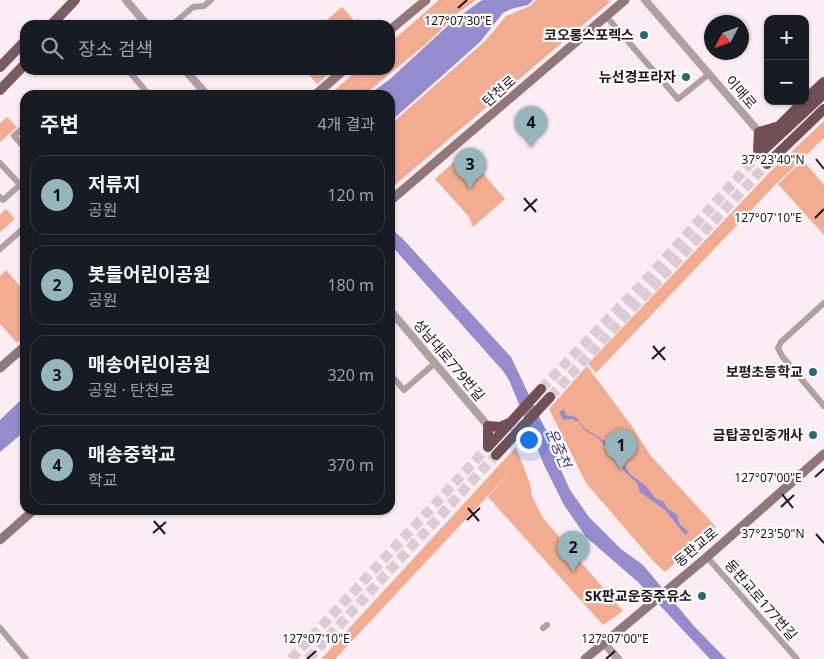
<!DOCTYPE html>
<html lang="ko">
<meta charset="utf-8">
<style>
body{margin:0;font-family:"Noto Sans","Noto Sans KR",sans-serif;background:#242831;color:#f1f3f6}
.controls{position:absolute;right:15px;top:15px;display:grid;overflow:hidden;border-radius:10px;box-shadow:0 1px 4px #0004}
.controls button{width:45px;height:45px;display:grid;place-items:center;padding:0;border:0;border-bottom:1px solid #363941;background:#171b24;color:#f1f3f6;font:25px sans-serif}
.compass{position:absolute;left:704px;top:15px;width:45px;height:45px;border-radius:50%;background:#171b24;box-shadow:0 1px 4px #0004;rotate:229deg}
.you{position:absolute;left:528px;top:439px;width:18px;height:18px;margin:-12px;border:4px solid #fff;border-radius:50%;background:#1a73e8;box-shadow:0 0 0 8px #1a73e833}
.badge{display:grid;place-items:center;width:32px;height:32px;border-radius:50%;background:#94b6bc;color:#111;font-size:16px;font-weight:700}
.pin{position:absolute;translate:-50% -41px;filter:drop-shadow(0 1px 2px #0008)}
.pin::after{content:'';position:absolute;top:26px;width:18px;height:15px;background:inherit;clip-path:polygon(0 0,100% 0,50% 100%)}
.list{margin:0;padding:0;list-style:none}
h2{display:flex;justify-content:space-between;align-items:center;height:65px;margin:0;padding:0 20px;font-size:21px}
h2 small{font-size:16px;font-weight:400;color:#9ea1a6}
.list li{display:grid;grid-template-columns:32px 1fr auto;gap:15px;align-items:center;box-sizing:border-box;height:80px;margin:0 10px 10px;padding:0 10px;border:1px solid #363941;border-radius:15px}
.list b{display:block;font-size:19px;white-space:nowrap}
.list p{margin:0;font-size:16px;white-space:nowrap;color:#9ea1a6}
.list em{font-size:16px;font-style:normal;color:#9ea1a6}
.icon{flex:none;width:28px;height:28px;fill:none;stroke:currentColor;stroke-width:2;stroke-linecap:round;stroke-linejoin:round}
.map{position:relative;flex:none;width:824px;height:659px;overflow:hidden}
.search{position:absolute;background:#171b24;box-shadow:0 1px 4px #0004;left:20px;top:20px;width:375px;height:55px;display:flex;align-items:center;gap:12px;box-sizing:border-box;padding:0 18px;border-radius:15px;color:#9ea1a6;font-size:19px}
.panel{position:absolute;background:#171b24;box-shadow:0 1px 4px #0004;left:20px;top:90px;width:375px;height:425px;border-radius:15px}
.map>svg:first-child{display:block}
.green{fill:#f2ac90}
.forest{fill:#f2aa8e}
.water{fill:#948ccc}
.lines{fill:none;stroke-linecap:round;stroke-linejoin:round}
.trunk-tunnel{stroke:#dbccd4;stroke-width:10;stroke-dasharray:10 5;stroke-linecap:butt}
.minor{stroke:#b29fa0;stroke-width:6}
.tertiary{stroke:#b29fa0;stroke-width:8}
.secondary{stroke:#927779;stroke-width:9}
.primary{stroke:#7b5b5d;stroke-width:10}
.trunk{stroke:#714f52;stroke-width:10}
.ticks{fill:none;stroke:#22151c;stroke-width:2}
.poi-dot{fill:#226c74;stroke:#fefefe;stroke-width:2}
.labels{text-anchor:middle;stroke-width:4.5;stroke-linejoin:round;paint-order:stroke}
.poi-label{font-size:14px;font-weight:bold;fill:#22151c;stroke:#fefefe;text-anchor:end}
.street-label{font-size:14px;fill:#22151c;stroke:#fefefe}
.water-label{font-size:15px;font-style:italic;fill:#473683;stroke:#fefefe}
.ticks-label{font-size:12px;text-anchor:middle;fill:#22151c;stroke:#fefefe;stroke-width:4.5;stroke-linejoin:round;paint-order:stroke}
</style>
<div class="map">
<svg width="824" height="659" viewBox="0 0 824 659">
<rect width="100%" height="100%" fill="#fcecf4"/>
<path class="green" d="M448 0H476L458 13 426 44 364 95H338L368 70H390V51Z
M536 0H606L390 182V125L485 41 506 16 530 6Z
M342 7 358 25H321Z
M305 70H333L317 84Z
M7 117 17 127 0 142V123Z
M824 121V138L779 181 596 373 588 364 770 172Z
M465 152 505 199 473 227 469 217 435 179Z
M803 160 824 185V235L778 184Z
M6 209 15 219 0 232V215Z
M6 270 25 292V336L17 343 0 324V276Z
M587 366 631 425 651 456 716 527 665 572 654 562 586 483 549 409Z
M516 447 530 484 532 496 543 518 623 611 603 625 488 497 510 472 335 659H321Z"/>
<path class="forest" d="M439 0H448L390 51V43Z
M606 0 611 1 390 189V182Z
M358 70H368L338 95H329Z"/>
<path class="water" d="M482 0H533L528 5 511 9 503 13 480 42 390 122V95H368L389 80 454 20Z
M390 228 402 238 511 357 556 452 557 461 570 490 589 517 621 549 643 565 693 625 726 659H710L638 582 586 537 564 505 544 465 509 380 503 371 390 244Z
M25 396V431L0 452V420Z
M564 409 566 415 576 417 584 428 608 443 630 474 646 486 655 498 664 502 667 508 677 515 680 525 689 532 685 535 665 510 640 492 637 483 625 472 621 464 598 438 583 429 579 422 572 419 563 420 559 412Z"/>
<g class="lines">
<path class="trunk-tunnel" d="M541 389 645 281 757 156
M550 397 767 164
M291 659 488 447
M308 659 496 455"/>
<path class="minor" d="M606 16 678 99 709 74
M172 25 193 7 204 6 211 0
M128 70 149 95
M25 126 14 136 25 148
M0 163 25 190
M0 197 3 200 20 185
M0 249 25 227
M824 303 781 342 778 348 782 356 824 406
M390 374 404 390 435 363
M707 557 797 659
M0 628 26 659
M543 628 547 625"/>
<path class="tertiary" d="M126 0 147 25
M645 0 759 132
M185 70 207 95
M390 310 488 426
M604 643 618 659"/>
<path class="secondary" d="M390 30 426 0
M315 95 344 70
M390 201 625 0
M0 368 25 346
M0 540 34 510
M585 659 707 557 824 454"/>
<path class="primary" d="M51 25 75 0
M0 67 25 41
M0 90 25 64"/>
<path class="trunk" d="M805 100 824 82
M762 143 804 101
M758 150 759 132 776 127
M757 156 824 94
M767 164 824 109
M488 447 541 389
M488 447V426L500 427 509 423
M496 455 550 397"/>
</g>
<path class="ticks" d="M458 8 467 0M816 159 824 169M524 198 536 212M524 211 537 199M815 218 824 209M653 346 665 360M652 359 665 347M815 477 824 469M782 494 793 508M781 507 794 495M468 508 479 521M467 520 480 508M154 521 165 534M153 533 166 522M816 534 824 543M307 659 316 651M606 659 615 651"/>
<g class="poi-dot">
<circle cx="644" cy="35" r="5"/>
<circle cx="686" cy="77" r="5"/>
<circle cx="813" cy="372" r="5"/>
<circle cx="813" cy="435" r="5"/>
<circle cx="702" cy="596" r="5"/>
</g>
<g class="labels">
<g class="poi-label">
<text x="634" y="40">코오롱스포렉스</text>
<text x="676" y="82">뉴선경프라자</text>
<text x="803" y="377">보평초등학교</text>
<text x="803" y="440">금탑공인중개사</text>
<text x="692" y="601">SK판교운중주유소</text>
</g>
<g class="street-label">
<text transform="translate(499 91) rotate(-41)" y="5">탄천로</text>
<text transform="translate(741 92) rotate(49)" y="5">이매로</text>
<text transform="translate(449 360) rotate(50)" y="5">성남대로779번길</text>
<text transform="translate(696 547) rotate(-40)" y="5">동판교로</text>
<text transform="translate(761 600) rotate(49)" y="5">동판교로177번길</text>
</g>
<g class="water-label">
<text transform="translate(558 448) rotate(67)" y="5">운중천</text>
</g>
</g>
<g class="ticks-label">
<text x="458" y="25">127°07'30"E</text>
<text x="773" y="164">37°23'40"N</text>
<text x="768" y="222">127°07'10"E</text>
<text x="768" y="482">127°07'00"E</text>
<text x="773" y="538">37°23'50"N</text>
<text x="316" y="643">127°07'10"E</text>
<text x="615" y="643">127°07'00"E</text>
</g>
</svg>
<div class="controls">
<button>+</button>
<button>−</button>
</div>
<svg class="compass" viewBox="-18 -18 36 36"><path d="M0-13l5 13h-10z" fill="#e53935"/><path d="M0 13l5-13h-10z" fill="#9ea1a6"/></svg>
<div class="you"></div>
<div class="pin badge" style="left:621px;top:470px">1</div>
<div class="pin badge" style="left:573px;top:572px">2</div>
<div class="pin badge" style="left:470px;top:189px">3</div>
<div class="pin badge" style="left:531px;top:147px">4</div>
<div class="search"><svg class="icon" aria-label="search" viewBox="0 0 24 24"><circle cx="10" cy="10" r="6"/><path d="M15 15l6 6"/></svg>장소 검색</div>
<section class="panel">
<h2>주변<small>4개 결과</small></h2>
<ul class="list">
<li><span class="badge">1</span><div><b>저류지</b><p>공원</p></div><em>120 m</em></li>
<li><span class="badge">2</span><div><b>봇들어린이공원</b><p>공원</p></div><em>180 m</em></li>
<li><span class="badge">3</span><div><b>매송어린이공원</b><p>공원 · 탄천로</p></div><em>320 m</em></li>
<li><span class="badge">4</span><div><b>매송중학교</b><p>학교</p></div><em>370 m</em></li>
</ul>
</section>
</div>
